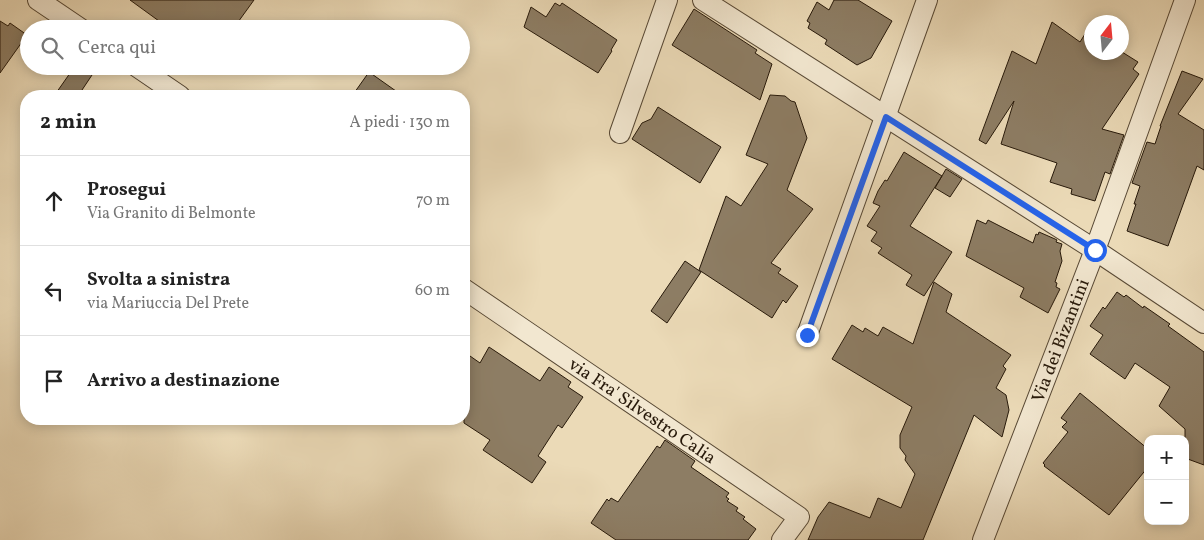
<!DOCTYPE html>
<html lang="it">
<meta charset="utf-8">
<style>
body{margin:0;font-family:Vollkorn,serif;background:#f6f6f6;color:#222}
.controls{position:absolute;right:15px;bottom:15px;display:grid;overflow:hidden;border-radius:10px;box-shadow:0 2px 12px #0003}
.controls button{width:45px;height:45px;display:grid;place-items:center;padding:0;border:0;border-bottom:1px solid #e0e0e0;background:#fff;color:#222;font:25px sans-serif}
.compass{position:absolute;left:1084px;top:15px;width:45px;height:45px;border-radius:50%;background:#fff;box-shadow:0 2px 12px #0003;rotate:16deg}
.stop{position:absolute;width:15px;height:15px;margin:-11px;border:4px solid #2563eb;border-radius:50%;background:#fff}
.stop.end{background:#2563eb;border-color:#fff;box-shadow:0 1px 5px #0008}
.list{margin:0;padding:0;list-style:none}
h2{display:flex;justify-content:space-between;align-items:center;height:65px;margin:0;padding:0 20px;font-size:21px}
h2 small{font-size:16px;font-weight:400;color:#767676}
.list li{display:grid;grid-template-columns:32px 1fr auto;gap:15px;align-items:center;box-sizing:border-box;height:90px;padding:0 20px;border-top:1px solid #e0e0e0}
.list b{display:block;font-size:19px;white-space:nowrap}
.list p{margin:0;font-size:16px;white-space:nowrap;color:#767676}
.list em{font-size:16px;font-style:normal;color:#767676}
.icon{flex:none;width:28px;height:28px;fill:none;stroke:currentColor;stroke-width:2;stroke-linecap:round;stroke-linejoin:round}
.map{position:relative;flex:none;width:1204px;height:540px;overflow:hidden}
.search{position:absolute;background:#fff;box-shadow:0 2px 12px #0003;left:20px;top:20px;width:450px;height:55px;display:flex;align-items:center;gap:12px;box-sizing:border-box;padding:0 18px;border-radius:28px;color:#767676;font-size:19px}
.panel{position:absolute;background:#fff;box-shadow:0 2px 12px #0003;left:20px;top:90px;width:450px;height:335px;border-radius:20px}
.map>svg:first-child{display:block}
.building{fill:#8d7d64;stroke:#27190a}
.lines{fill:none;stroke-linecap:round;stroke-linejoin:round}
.minor-casing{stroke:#584935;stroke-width:22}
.minor{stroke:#f2e7d0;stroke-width:20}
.route{stroke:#2563eb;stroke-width:6}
.labels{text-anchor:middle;stroke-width:4;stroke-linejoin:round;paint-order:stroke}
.street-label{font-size:18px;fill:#27190a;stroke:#f2e7d0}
</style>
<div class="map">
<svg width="1204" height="540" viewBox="0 0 1204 540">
<rect width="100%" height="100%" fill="#ebdab7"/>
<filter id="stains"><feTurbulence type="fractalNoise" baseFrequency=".004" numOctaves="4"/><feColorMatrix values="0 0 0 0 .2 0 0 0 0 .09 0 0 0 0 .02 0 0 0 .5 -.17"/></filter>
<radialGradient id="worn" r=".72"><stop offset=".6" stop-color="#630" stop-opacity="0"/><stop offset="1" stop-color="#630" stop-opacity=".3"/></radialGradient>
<path class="building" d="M130 0H254L233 29H170Z
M834 0H858L892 21 871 58 857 65 825 44 827 40 808 28 810 23 807 21 817 2 829 10Z
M555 3 560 6 562 3 617 40 611 50 612 51 598 73 524 27 531 7 546 17Z
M694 9 757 50 755 53 772 64 760 100 672 45Z
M0 21 8 26 10 23 27 35 0 73Z
M1052 22 1080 42 1085 34H1092V52H1122L1138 62 1133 69 1139 74 1102 129 1124 135 1110 174 1105 172 1095 201 1071 194 1072 189 1050 182 1057 163 1001 144 1014 101 986 144 979 140 1012 51 1036 64Z
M75 66H98L78 96H54Z
M1182 71 1203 79 1178 114 1204 130V170L1197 166 1168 246 1127 231 1136 204H1134L1140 186 1132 183 1147 142 1155 144 1161 126H1160Z
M369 72 403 96H352Z
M770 95 785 96 791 101 795 102 807 138 787 190 813 209 771 263 781 269 778 273 798 286 786 303 783 300 772 318 699 270 726 196 741 206 768 164 746 155Z
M658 107 721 147 700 183 632 139 642 123 651 119Z
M904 152 942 176 910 226 952 252 924 296 906 285 912 275 878 253 882 248 871 241 877 232 867 226 880 206 873 203 878 191 885 180 887 181Z
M946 169 962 179 950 197 935 188Z
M977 220 986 224 988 220 1033 243 1036 234 1038 235 1039 232 1055 239 1057 240 1056 242 1062 244 1060 251 1062 261 1055 282 1057 283 1056 287 1060 289 1048 313 1020 297 1024 288 966 256Z
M685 261 701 272 667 323 651 311Z
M934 282 952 294 946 312 1011 355 1003 366 1006 369 996 388 1006 395 1009 410 1002 437 974 415 923 540H808L818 517 829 502 870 518 878 498 901 508 915 474 905 460 906 456 900 448V435L912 407 832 359 852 325 863 332 865 328 878 336 883 327 913 344Z
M1117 292 1124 297 1126 295 1143 308 1144 306 1170 324 1168 326 1204 352V465L1185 458V429L1159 406 1170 387 1135 363 1125 379 1090 354 1103 335 1090 326 1103 307 1105 309Z
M489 347 540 381 549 367 571 382 568 387 583 397 562 428 558 425 538 456 546 462 532 483 483 450 490 440 464 423V366L470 356 480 363Z
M1080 393 1148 449V467L1109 515 1044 466 1045 465 1043 463 1068 432 1062 427 1067 422 1061 418Z
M665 440 695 461 691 467 729 493 726 497 729 499 727 501 738 508 736 511 745 517 743 519 756 529 748 540H616L591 523 607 499 609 501 611 498 618 502 657 446 660 448Z"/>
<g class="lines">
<g class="minor-casing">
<g id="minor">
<path d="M38 0 81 29"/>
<path d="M703 0 1095 250 1204 323"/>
<path d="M136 66 180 96"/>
<path d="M620 133 667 0"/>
<path id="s1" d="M464 289 799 517 782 540"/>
<path d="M807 335 927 0"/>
<path id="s2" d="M983 540 1095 250 1185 0"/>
</g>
</g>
<use href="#minor" class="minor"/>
</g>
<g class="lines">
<path class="route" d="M807 335 886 117 1095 250"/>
</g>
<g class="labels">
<g class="street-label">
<text dy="6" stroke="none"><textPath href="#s2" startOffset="214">Via dei Bizantini</textPath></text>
<text dy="6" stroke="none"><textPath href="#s1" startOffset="216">via Fra' Silvestro Calia</textPath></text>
</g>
</g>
<rect width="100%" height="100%" filter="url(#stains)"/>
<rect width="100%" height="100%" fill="url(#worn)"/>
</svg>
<div class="controls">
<button>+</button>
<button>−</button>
</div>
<svg class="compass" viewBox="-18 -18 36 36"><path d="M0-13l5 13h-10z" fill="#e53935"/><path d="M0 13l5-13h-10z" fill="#767676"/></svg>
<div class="stop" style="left:1095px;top:250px"></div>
<div class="stop end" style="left:807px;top:335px"></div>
<div class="search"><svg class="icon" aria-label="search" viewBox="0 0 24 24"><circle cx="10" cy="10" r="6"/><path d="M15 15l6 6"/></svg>Cerca qui</div>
<section class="panel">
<h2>2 min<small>A piedi · 130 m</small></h2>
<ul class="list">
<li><svg class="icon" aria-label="ahead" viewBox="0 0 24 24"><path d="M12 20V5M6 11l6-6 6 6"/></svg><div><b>Prosegui</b><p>Via Granito di Belmonte</p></div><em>70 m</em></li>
<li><svg class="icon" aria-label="left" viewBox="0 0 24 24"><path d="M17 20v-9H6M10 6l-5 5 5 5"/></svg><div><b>Svolta a sinistra</b><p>via Mariuccia Del Prete</p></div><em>60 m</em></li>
<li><svg class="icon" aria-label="arrive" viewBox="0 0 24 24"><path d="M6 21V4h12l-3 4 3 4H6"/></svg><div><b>Arrivo a destinazione</b></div></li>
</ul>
</section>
</div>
